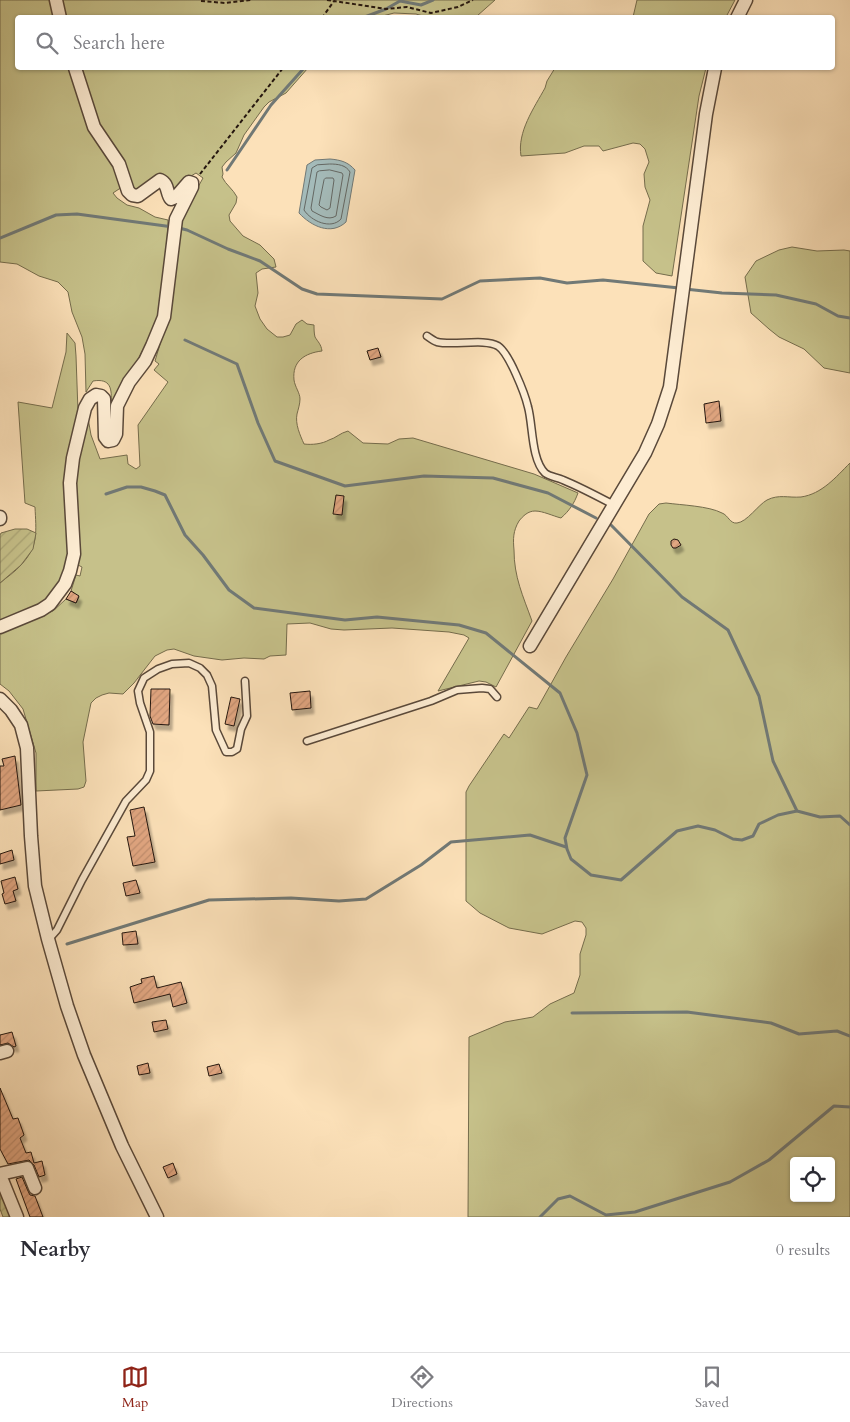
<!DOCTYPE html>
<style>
body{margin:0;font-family:Cardo,serif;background:#f2f2f3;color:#2b2b33}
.controls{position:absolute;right:15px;bottom:15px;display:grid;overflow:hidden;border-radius:5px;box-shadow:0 1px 4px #0004}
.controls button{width:45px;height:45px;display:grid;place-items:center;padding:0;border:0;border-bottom:1px solid #e1e1e2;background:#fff;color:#2b2b33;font:25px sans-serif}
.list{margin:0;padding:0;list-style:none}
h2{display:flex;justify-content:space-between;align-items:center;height:65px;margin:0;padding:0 20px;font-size:21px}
h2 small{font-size:16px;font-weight:400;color:#7c7c81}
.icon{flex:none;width:28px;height:28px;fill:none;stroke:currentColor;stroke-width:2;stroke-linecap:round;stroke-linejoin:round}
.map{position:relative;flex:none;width:850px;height:1217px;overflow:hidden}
.search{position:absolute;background:#fff;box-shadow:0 1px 4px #0004;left:15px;right:15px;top:15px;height:55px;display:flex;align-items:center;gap:12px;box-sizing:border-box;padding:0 18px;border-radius:5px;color:#7c7c81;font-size:19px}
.sheet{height:135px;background:#fff}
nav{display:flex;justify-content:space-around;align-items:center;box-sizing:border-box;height:70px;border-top:1px solid #e1e1e2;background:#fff;font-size:14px;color:#7c7c81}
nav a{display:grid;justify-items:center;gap:2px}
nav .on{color:#8f2418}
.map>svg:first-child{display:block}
.grass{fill:#c6c18a;stroke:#756c4c;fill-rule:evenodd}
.garden{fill:url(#garden-furrows);stroke:#756c4c}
.water{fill:#a4bbba;stroke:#717976}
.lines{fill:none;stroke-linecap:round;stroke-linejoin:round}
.shore{stroke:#646864;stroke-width:1}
.stream{stroke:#717976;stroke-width:3}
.building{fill:url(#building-hatch);stroke:#24160f;filter:url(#shadow)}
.lane-casing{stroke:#5a493a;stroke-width:9}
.street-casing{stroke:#5a493a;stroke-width:15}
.path{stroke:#24160f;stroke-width:2;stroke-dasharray:4 2.5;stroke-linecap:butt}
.lane{stroke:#fdecd2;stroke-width:6}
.street{stroke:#fdecd2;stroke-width:12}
</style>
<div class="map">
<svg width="850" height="1217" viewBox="0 0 850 1217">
<defs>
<pattern id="garden-furrows" width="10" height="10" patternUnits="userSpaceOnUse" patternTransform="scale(1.25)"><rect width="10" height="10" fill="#c6c18a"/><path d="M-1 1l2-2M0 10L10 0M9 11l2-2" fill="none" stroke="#aaa576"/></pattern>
<pattern id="building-hatch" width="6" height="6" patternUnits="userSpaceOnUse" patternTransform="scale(1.25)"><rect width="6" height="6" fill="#e1a681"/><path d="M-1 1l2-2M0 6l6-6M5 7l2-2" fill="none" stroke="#c18e6e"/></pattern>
<filter id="shadow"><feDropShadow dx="3" dy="5.5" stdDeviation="1" flood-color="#0004"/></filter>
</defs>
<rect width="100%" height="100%" fill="#fce1b9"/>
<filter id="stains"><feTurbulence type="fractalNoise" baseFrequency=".004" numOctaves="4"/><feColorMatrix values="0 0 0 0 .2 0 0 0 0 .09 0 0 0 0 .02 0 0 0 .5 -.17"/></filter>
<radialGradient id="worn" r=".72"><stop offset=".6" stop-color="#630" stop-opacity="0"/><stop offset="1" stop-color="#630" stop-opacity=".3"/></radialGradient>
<path class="grass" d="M0 0H49L54 17 18 18V68H69L116 169 122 187 113 193 117 198 127 205 139 208 155 217 168 220C166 255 168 294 154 327 143 354 126 378 111 403 112 389 111 378 93 381L86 392 85 354 82 337 72 312 68 292 58 282 39 276 17 264 0 262Z
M60 0H495L477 16 471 17 457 16 426 17 416 14 394 13 375 18H64Z
M637 0H735L726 17H633Z
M79 68H308L286 93 269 102 264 107 244 135 236 153 226 162 222 167 223 174 222 177C226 185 233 189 237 197L236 203 229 215 230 221 243 236 260 245 274 259 276 267 262 269 256 273 258 293 255 306 260 319 267 329 277 337H283L290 335 296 324 302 320 307 324 314 325C314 329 314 333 315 337 318 342 321 344 322 351 305 353 292 361 294 380 295 387 300 393 300 399 300 404 298 410 297 414 295 424 300 435 304 444 312 445 322 444 329 440 336 438 340 433 348 431L363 443 388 444 399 439 413 438 534 474 578 493C574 504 569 511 561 518 553 516 543 511 535 511 528 511 523 516 519 521 513 531 513 539 514 550 514 577 523 596 532 621L496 687 486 682 479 681 438 691 469 638 464 635 449 632 392 628 344 630 331 629 310 623 287 624 286 655 270 656 264 659 244 658 222 660 194 656 174 649 167 650 155 656 134 683 123 694 109 693 102 695 96 698 91 703 83 742 86 781 84 787 78 789 36 791V753L23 709 9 691 0 684V631L53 611 66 599 76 603 79 597 71 591 76 575 80 576 82 567 78 565 76 469 88 418 91 435 100 459 127 455 128 464 136 469 140 466 138 425 168 382 154 370 159 364 155 361 169 314 180 220 203 178 196 173 186 179 172 193 166 178 139 192 132 191 94 113Z
M555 68H706L699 96 672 276 656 273 643 261V226L650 200 645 187 644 174 649 162 645 149 640 144 633 143 603 151 599 146H584L565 153 521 156C517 132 534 108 545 88L547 81Z
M792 247 817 251 844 250 850 251V373L824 368 804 349 779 337 769 329 751 313 745 277 756 261 779 250Z
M67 333 75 343 76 356 78 412 76 421 69 551 61 584 42 605 0 622V583C7 577 15 572 21 565 39 546 36 531 35 507L25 503 18 402 52 408 66 352Z
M850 463V1217H468L469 1037 505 1022 533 1017 550 1004 574 993 580 975V954L586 935V928L582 922 575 921 542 934 509 928 480 913 466 901V792L469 786 504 734 509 738 529 707 537 709 566 657 613 579 649 514 659 504 666 503C681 505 709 506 722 513 728 515 730 524 737 523 747 522 758 505 767 500 779 494 788 498 801 497 822 494 836 477 850 463ZM794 1161H831V1198H794Z"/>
<path class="garden" d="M15 529H27L36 533 33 549 21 565 0 583V535L1 533Z
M0 1189 12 1217H3L0 1209Z"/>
<path class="water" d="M330 159C341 160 348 162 355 170L346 222C331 236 311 226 299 213L307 165 315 160Z"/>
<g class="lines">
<path class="shore" d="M330 164C338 164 346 165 350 172L341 219C331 230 311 221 304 210L312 168 317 165Z
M330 170 342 173 343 175 336 216C328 221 320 215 312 211L311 208 317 172 319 171Z
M326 178H333L334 180 330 208 327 210 321 207 319 205 324 180Z"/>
<path class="stream" d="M362 18 386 9 400 1 421 5 433 0
M227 170 271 105 304 68
M179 228 187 230 228 249 260 261 302 289 317 294 442 299 480 281 540 278 567 283 603 280 679 288
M0 238 56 215 77 214 173 227
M685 289 722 293 776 295 816 304 838 316 850 318
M185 340 237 364 258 423 275 461 345 486 424 476 493 478 548 493 596 518
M106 494 127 487H141L155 491 165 495 185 535 203 555 229 590 254 608 345 620 377 617 459 625 486 633 560 693 577 733 587 775 565 838 567 849 571 859 591 875 621 880 677 831 698 826 715 830 733 839 742 840 753 836 759 824 778 815 797 811 820 817 840 816 850 825
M611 525 682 597 728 630 759 696 773 761 797 811
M67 944 209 900 291 898 339 901 366 899 421 865 451 842 530 835 566 847
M572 1013 687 1012 771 1023 799 1034 837 1031 850 1036
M540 1217 558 1199 570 1196 606 1215 635 1212 730 1182 769 1160 834 1106 850 1107"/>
</g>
<path class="building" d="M378 348 381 357 370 360 367 351Z
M719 401 721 421 706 423 704 404Z
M336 495 344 496 342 515 333 514Z
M674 539 678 540 681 545 676 548H673L671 545V541Z
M71 591 79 596 76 603 66 599Z
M151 689H170L169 725 153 724 150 716Z
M310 691 311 708 292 710 290 693Z
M231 697 240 699 234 726 225 724Z
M15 756 21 805 0 810V766H4L2 759Z
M144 807 155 862 133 866 127 837 135 836 130 810Z
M12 850 14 860 0 864V854Z
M15 877 18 889 13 891 16 901 5 904 2 894 4 893 1 881Z
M136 880 140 893 126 896 123 883Z
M136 931 138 944 123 945 122 933Z
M154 976 157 988 181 982 187 1003 173 1007 170 994 134 1003 130 987 142 983 141 979Z
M166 1020 168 1029 154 1032 152 1022Z
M12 1032 16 1046 14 1047 8 1043 0 1045V1035Z
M148 1063 150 1073 139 1075 137 1066Z
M219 1064 222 1073 209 1076 207 1067Z
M0 1088 13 1119 18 1118 24 1135 20 1138 26 1153 31 1152 34 1163 42 1161 45 1175 39 1177 34 1165 29 1160 8 1164 0 1149Z
M173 1163 177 1174 168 1178 163 1167Z
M22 1177 28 1191 30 1195 35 1196 43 1217H30L16 1179Z"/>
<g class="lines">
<g class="lane-casing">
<path id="lane" d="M427 336C430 338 434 341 437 342 454 346 484 338 498 346 509 353 525 394 528 407 533 425 531 459 545 473 550 477 557 477 563 480 580 487 597 496 614 505
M307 741 431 701 457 690 482 688 490 689 497 697
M49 939 57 930 82 880 126 801 146 780 150 771V732L140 703 138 691 144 678 158 669 172 664 189 663 200 668 207 675 212 686 216 730 226 752H232L237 749 241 729 247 716 245 681"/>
</g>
<g class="street-casing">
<path id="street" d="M56 0 60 18
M737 18 746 0
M0 517V519
M0 627 41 610 50 604 65 584 70 571 74 554 70 483 73 458 85 408 90 399 96 395 101 396 104 399 105 437 108 441 113 440 116 434 117 406 129 382 145 361 152 346 164 317 176 219 192 187V183L189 182 176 197 171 199C166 193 169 184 160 180L138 196 132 195 128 191 119 164 94 127 75 68
M530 646 645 453 658 424 670 387 706 114 715 68
M0 699 11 710 21 725 27 748 31 836 35 886 48 939 67 1006 84 1055 122 1146 157 1217
M0 1053 7 1051
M0 1174 27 1168 35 1188
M0 1175 17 1217"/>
</g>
<path class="path" d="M327 0 334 1
M201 1 225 3 251 0
M322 18 334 1 386 9 407 7 431 13 458 7 473 0
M200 174 283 68"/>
<use href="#lane" class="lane"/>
<use href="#street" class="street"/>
</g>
<rect width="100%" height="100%" filter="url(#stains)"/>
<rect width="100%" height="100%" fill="url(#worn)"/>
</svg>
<div class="controls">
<button><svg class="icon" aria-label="locate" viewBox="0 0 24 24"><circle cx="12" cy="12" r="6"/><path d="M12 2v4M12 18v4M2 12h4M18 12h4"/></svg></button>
</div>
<div class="search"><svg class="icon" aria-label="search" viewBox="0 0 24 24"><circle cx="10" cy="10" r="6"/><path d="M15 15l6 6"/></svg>Search here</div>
</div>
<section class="sheet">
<h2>Nearby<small>0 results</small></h2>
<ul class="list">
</ul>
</section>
<nav>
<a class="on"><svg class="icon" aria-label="map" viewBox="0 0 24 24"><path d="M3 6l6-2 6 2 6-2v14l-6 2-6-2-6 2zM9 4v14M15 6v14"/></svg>Map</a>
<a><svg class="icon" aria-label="directions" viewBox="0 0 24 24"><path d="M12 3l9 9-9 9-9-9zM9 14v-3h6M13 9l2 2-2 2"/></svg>Directions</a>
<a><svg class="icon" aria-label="saved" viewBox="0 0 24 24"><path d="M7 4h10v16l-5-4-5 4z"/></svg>Saved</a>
</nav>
